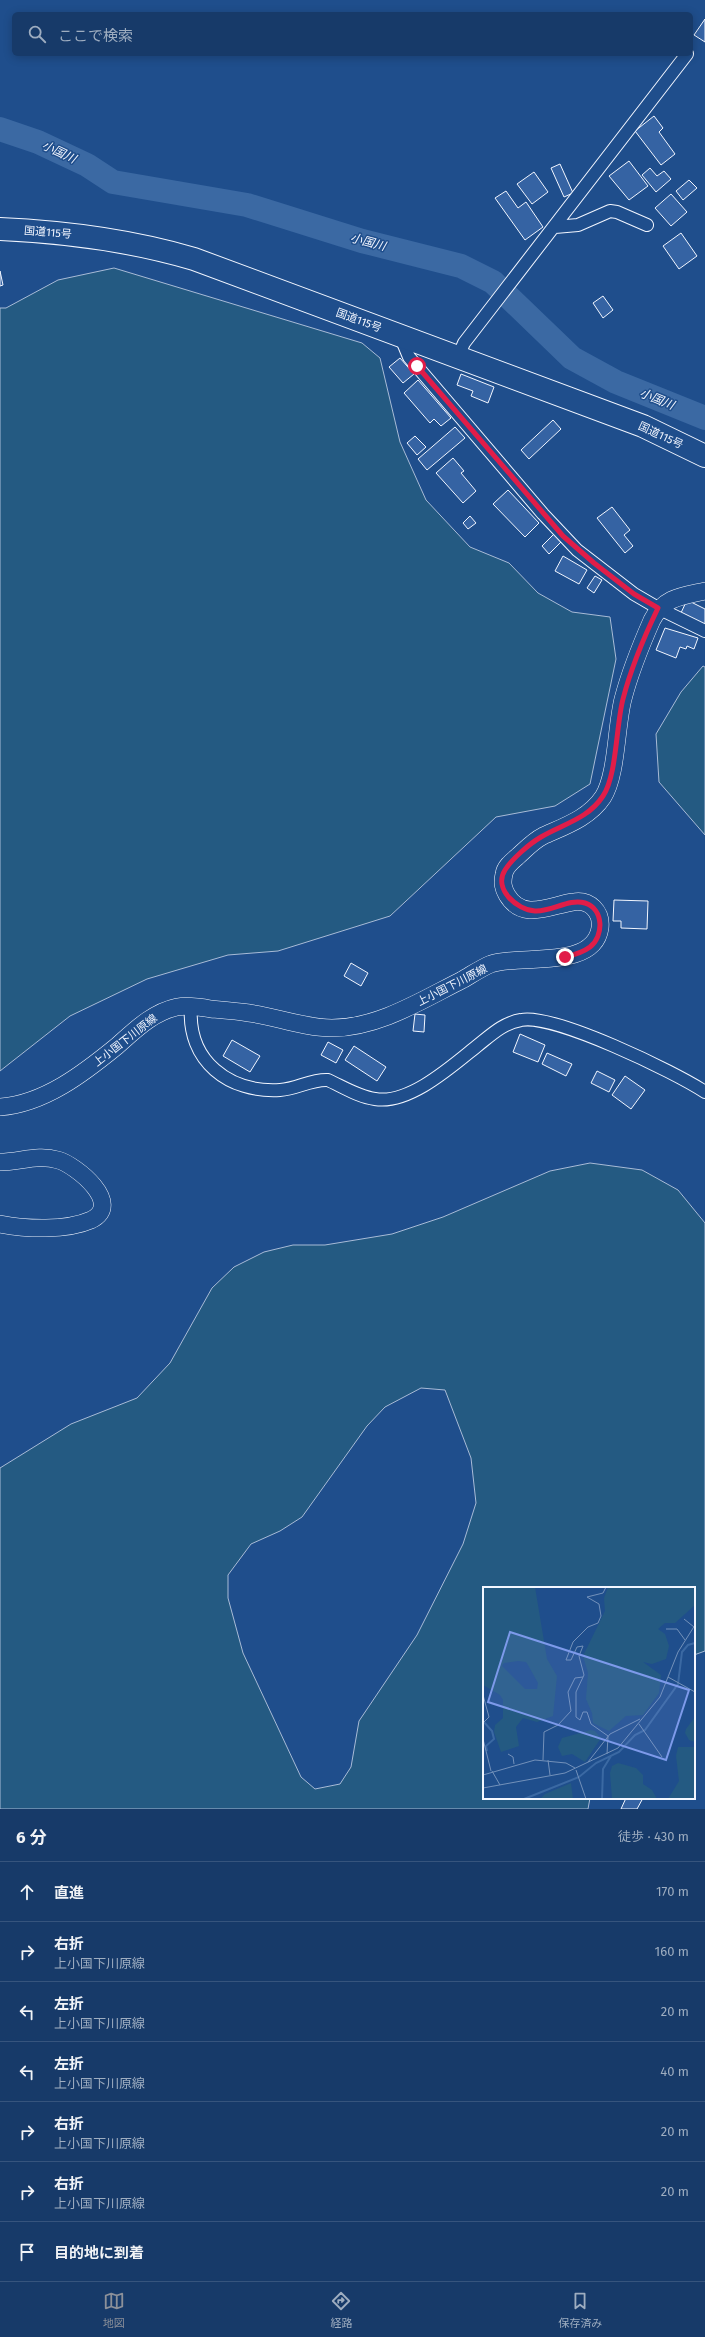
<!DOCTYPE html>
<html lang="ja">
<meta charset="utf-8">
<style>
body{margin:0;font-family:"Fira Sans","Noto Sans JP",sans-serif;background:#20416f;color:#f1f3f6}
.stop{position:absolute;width:12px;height:12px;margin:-9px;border:3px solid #e11d48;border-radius:50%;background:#fff}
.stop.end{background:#e11d48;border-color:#fff;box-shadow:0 1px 4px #0008}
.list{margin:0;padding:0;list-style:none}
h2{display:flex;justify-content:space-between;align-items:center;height:52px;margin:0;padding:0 16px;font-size:17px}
h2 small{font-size:13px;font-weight:400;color:#9eadc0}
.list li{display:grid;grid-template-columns:26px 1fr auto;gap:12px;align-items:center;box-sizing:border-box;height:60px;padding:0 16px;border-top:1px solid #36547d}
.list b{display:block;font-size:15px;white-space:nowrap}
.list p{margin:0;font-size:13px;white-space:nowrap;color:#9eadc0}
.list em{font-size:13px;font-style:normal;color:#9eadc0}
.icon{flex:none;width:22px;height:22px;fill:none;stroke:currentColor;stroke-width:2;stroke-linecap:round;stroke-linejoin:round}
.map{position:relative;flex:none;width:705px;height:1809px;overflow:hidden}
.search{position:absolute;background:#173a69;box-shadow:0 2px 10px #0003;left:12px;right:12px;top:12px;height:44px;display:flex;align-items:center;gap:10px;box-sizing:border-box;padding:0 14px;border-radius:6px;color:#9eadc0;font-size:15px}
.sheet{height:472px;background:#173a69}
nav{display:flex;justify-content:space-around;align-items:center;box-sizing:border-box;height:56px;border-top:1px solid #36547d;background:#173a69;font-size:11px;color:#9eadc0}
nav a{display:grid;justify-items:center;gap:2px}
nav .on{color:#8c9099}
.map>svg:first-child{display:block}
.green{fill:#245a82;stroke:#a8bbd7;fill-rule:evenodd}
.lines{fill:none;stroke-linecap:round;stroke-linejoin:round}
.river{stroke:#3b69a3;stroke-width:24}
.building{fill:#3563a3;stroke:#f2f6ff}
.street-casing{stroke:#f2f6ff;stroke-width:14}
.secondary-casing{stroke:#f2f6ff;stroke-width:18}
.highway-casing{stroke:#f2f6ff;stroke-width:24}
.street{stroke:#1f4e8c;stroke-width:12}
.secondary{stroke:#1f4e8c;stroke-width:17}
.highway{stroke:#1f4e8c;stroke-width:22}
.route{stroke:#e11d48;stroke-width:5}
.labels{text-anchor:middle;stroke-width:3;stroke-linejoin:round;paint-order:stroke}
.street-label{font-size:11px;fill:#f2f6ff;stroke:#1f4e8c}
.water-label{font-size:12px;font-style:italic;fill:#f2f6ff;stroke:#1f4e8c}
.inset-river{fill:none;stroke:#3b69a3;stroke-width:2}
.inset-road{fill:none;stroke:#7391ba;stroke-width:1}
.view{fill:#7d9aea;fill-opacity:0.15;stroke:#7d9aea;stroke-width:2}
.inset-edge{fill:none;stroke:#f2f6ff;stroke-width:2}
</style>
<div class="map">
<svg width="705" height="1809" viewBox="0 0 705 1809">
<rect width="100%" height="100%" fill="#1f4e8c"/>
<path class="green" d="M114 268 362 343 380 358 400 442 426 500 470 547 509 563 538 593 572 612 610 617 616 659 590 784 555 806 496 817 390 916 278 951 228 955 147 979 70 1016 0 1071V308H6L58 280Z
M703 666 705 667V835L659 782 656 734 681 692Z
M590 1163 642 1170 678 1190 705 1223V1651L694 1655V1588H484V1798H590L588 1809H0V1468L71 1424 137 1398 170 1363 212 1288 234 1267 264 1252 293 1245H325L392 1234 443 1217 550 1171ZM421 1388 445 1390 471 1458 476 1503 463 1544 417 1635 359 1721 351 1767 340 1784 315 1789 301 1777 243 1653 228 1598V1575L251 1544 280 1531 302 1517 367 1426 385 1407Z"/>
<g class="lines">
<path class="river" d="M0 129 38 142 87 165 113 182 247 205 362 241 461 266 493 282 572 358 616 382 705 418"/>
</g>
<path class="building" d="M705 19V42L694 35Z
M654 116 663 128 659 132 675 154 661 165 635 131Z
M629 161 648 186 629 200 609 176Z
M560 164 573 193 564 197 551 168Z
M650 168 657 176 664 171 671 179 656 192 642 175Z
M534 172 548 192 532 204 517 184Z
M689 180 697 188 683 200 676 191Z
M506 191 518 208 526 202 543 227 525 240 495 198Z
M671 194 687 212 671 226 655 208Z
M681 233 697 256 679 269 663 246Z
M0 271 3 285 0 286Z
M603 296 613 310 603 318 593 303Z
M400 358 414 374 403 383 389 367Z
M461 374 494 387 488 403 471 396 473 391 457 385Z
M418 380 451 418 441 426 434 419 430 423 404 393Z
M553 420 561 429 529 459 521 450Z
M455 427 465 438 427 470 418 459Z
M415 436 426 447 417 455 407 443Z
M453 458 464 471 461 473 476 491 463 503 436 473Z
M508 490 539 523 525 537 493 504Z
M612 507 630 530 624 535 633 546 625 553 597 518Z
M470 516 476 523 468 529 463 523Z
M554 534 561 542 549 554 542 546Z
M563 556 587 570 579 584 555 571Z
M595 576 602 580 594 593 587 588Z
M687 600 705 609V626L680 615Z
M665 628 698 638 694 649 687 646 686 649 680 647 676 658 656 650Z
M614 900 648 901 647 929 621 928V921H613Z
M351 963 368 973 361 986 344 976Z
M415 1014 425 1015 424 1032 413 1031Z
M520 1034 545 1045 538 1062 513 1052Z
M232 1040 260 1056 250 1072 223 1056Z
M328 1042 343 1050 336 1063 321 1055Z
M354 1046 386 1067 377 1081 345 1060Z
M547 1053 572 1064 566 1076 542 1064Z
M597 1071 615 1080 609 1092 591 1083Z
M625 1076 645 1090 631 1109 612 1095Z
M626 1798H643L637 1809H621Z"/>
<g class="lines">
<g class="street-casing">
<path id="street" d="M555 227 578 225 610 211 617 212 647 225
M406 338 404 345 409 357 543 514 577 550 634 594 658 608 705 631
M458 357 464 343 687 54
M191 1007C187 1061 229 1093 280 1090 297 1089 311 1079 328 1080 343 1087 359 1097 375 1099 409 1105 452 1066 477 1046 491 1035 503 1023 521 1020 553 1013 675 1072 705 1092"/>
</g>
<g class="secondary-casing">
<path id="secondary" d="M0 1107C44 1104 84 1073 117 1046 135 1030 153 1012 177 1007 188 1005 200 1007 211 1009 223 1010 237 1011 249 1013 277 1017 304 1028 332 1028 378 1028 422 1000 462 980 471 975 481 968 491 964 521 954 594 970 600 928 602 912 590 899 573 902 551 905 523 922 507 895 503 888 502 883 504 874 505 867 511 862 517 857 525 850 533 841 543 836 565 826 589 818 603 797 617 775 616 726 623 699 630 672 641 645 652 620 664 597 682 596 705 591
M0 1162C20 1162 38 1154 58 1160 76 1165 124 1204 91 1220 66 1231 26 1229 0 1224"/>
</g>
<g class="highway-casing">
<path id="highway" d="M0 229C66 232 130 240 194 259L643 426 705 456"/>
</g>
<use href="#street" class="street"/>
<use href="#secondary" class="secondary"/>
<use href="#highway" class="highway"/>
</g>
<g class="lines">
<path class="route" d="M417 366 563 536 594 563 634 594 658 608C644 637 631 668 623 699 616 725 617 775 603 796 588 819 563 824 541 837 529 844 512 859 505 870 493 889 517 910 535 911 552 912 569 898 585 903 604 909 604 936 590 947 582 953 574 955 565 957"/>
</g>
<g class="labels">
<g class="street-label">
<text transform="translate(48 232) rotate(5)" y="4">国道115号</text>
<text transform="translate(359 320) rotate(20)" y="4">国道115号</text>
<text transform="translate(661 435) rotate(25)" y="4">国道115号</text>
<text transform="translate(452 985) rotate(-27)" y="4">上小国下川原線</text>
<text transform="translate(125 1040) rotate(-38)" y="4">上小国下川原線</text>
</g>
<g class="water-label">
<text transform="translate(59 152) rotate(25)" y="4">小国川</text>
<text transform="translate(368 242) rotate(15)" y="4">小国川</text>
<text transform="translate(657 399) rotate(22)" y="4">小国川</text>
</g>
</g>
<g transform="translate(483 1587)">
<rect width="212" height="212" fill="#1f4e8c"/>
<path d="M0 0H52L64 72 74 89 70 129 54 135 40 131 33 140 36 159 18 165 11 145 12 138 20 131V113L17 108 0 98ZM35 74 43 75 45 78 55 96 54 102H42L19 79 21 76ZM125 0H212V18L192 36H182L175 42 182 47 186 59 183 72 169 77 160 75 178 88 176 106 160 128 143 129 126 144 110 136 109 126 103 112 105 86 100 69 122 24 121 11ZM212 130V155L206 153 202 146 203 142ZM108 143 112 144 118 151 102 175 89 167 79 169 75 160 79 151ZM195 160H212V212H185L196 194 193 169ZM135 176 153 181 160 188V197L169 203 174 212H129L127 186 129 179ZM88 196 90 212H57L62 207Z" fill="#245a82" fill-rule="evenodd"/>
<path class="inset-river" d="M0 134 9 144 11 152 3 159 4 164M9 212H27M41 212 96 190 113 176 136 165 152 148 162 143 195 97 199 65 205 58 212 56M119 212 120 182 128 169"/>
<path class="inset-road" d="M123 0 120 6 104 10 116 17 118 29 115 36 105 40 90 55 83 73H88L94 60 100 59 96 69 101 88 93 105V130L97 133 100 125H104L108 137 125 149 124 167M201 32 211 40M183 42H194L202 53M185 90 212 105M0 108 6 130 0 136M156 137 179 170M0 152 8 184M25 167 30 170 31 177M60 173 61 145 75 138 88 124 85 105 92 91 100 90M65 173 67 188M105 175 127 147 157 132M93 183 103 212M9 184 17 198M0 188 52 173 83 176 92 181M0 201 82 186 135 161 177 110 195 65 212 38"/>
<path class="view" d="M27 45 206 103 183 173 5 115Z"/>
<rect width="212" height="212" class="inset-edge"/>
</g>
</svg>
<div class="stop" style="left:417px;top:366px"></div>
<div class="stop end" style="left:565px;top:957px"></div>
<div class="search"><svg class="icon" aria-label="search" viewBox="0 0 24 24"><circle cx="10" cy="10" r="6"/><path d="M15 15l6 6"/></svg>ここで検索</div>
</div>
<section class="sheet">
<h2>6 分<small>徒歩 · 430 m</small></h2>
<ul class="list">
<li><svg class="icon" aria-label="ahead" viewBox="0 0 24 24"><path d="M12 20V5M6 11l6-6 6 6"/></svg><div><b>直進</b></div><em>170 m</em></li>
<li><svg class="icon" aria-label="right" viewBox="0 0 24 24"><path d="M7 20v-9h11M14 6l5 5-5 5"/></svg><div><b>右折</b><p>上小国下川原線</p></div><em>160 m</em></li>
<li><svg class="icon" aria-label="left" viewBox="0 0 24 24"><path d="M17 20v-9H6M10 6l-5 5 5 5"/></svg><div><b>左折</b><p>上小国下川原線</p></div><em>20 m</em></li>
<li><svg class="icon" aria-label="left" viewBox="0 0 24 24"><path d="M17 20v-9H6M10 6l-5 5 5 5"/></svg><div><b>左折</b><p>上小国下川原線</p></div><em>40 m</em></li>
<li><svg class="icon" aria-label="right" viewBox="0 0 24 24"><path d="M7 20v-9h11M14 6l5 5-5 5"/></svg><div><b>右折</b><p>上小国下川原線</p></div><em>20 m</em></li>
<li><svg class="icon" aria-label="right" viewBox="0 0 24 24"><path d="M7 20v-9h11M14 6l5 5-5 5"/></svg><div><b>右折</b><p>上小国下川原線</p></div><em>20 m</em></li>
<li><svg class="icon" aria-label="arrive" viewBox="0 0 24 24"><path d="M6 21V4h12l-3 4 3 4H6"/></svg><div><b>目的地に到着</b></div></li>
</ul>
</section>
<nav>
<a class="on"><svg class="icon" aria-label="map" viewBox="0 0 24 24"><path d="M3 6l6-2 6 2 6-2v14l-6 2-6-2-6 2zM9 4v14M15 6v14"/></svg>地図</a>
<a><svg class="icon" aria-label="directions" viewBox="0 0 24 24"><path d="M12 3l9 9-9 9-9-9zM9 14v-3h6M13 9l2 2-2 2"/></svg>経路</a>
<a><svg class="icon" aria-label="saved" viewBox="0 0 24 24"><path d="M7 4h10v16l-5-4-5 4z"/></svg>保存済み</a>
</nav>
